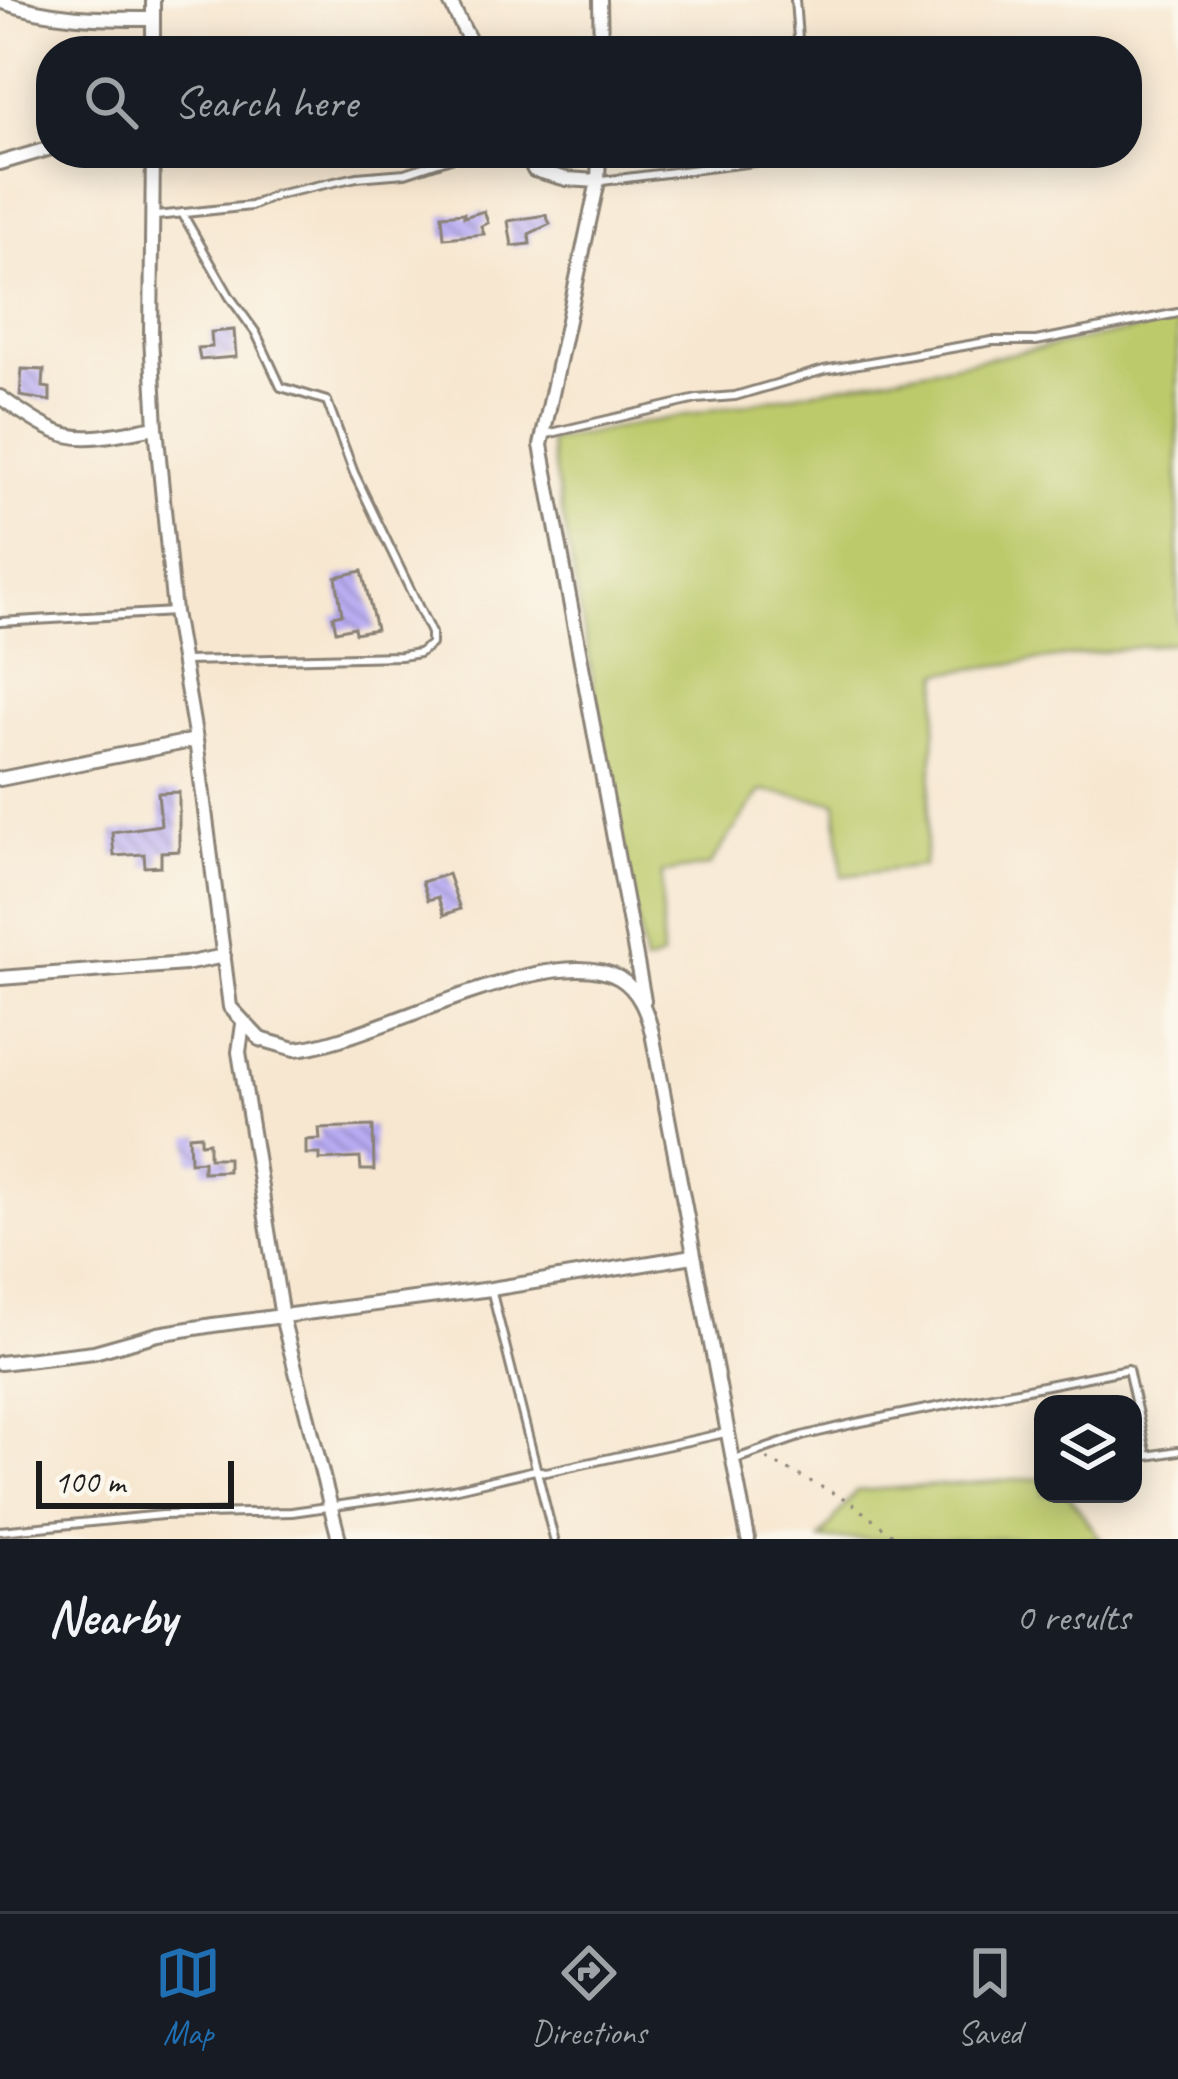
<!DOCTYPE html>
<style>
body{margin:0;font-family:Caveat,sans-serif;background:#20242c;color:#f1f3f6}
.controls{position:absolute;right:36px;bottom:36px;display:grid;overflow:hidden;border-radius:24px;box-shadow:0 6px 30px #0003}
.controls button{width:108px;height:108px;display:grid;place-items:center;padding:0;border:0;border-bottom:3px solid #363941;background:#171b24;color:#f1f3f6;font:60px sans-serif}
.scale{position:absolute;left:36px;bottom:30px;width:198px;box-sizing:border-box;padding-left:12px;border:6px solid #1c1c1c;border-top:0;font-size:33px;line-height:42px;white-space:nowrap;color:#1c1c1c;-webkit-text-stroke:9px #fbf7ec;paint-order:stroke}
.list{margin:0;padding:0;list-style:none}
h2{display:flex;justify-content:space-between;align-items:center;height:156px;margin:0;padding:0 48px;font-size:51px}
h2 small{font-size:39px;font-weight:400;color:#9ea1a6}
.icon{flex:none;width:66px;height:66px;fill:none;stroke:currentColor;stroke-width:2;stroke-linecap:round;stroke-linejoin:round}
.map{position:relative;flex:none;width:1178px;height:1539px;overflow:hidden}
.search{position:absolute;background:#171b24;box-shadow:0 6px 30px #0003;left:36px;right:36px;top:36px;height:132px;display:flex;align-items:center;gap:30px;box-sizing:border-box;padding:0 42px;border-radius:48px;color:#9ea1a6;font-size:45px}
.sheet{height:372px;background:#171b24}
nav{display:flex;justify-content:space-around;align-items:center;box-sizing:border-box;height:168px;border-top:3px solid #363941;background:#171b24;font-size:33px;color:#9ea1a6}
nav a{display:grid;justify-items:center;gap:6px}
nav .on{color:#1f6fb2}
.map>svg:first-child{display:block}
.green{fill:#bdca6c;stroke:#6c7344;stroke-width:3}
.building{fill:url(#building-back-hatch)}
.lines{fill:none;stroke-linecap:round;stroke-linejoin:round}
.lane-casing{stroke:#8a8276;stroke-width:12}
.street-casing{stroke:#8a8276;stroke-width:18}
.path{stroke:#8a8276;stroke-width:3;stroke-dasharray:3 9;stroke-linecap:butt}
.lane{stroke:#fff;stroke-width:6}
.street{stroke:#fff;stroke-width:12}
</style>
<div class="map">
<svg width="1178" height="1539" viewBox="0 0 1178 1539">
<defs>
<pattern id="building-back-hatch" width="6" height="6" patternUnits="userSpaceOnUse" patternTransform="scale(3)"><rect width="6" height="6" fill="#b8abf3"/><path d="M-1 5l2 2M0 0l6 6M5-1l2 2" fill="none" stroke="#958ac4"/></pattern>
</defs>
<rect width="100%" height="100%" fill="#fbf7ec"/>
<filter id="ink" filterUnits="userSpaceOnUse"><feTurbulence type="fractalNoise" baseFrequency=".00833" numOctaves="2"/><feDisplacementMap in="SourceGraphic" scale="24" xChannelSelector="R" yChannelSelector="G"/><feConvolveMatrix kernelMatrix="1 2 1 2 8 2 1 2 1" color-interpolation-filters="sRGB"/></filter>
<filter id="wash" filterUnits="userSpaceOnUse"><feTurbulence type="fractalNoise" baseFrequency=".004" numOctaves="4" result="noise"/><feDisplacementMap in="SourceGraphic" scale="48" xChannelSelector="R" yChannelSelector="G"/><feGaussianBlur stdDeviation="2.7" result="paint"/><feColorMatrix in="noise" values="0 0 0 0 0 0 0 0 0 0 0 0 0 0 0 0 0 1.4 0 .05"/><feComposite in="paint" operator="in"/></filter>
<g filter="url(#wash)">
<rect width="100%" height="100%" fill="#f7e7d0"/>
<path class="green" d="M1178 322V642L940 673 924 866 842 876 836 802 761 791 709 866 662 873V958L645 964 549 441Z
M1043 1478V1494H1068L1101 1539H820L856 1491Z"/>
<g id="blocks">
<path class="building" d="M484 211 488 223 481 226 484 234 444 238 442 215 464 213V217Z
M546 215 550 224 529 234 530 244 512 246 508 221Z
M234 330 236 357 200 360 198 348 212 347 211 332Z
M22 369 44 370 43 387 50 388V401L20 396Z
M362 571 376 629 355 633 354 627 336 631 333 616 342 614 336 577Z
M179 792V851L161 852V866L145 867 144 854 114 856 112 832 161 825 158 793Z
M448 874 460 909 444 915 438 897 428 900 422 882Z
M373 1126 374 1170H361L360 1158 320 1160V1154H306V1140L320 1139 319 1128Z
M201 1135V1143L209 1142V1158H228V1171L203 1172V1161L190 1162 189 1136Z"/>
</g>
</g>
<g filter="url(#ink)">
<use href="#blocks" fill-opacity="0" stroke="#8a8276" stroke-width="3"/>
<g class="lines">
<g class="lane-casing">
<path id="lane" d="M795 0 799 51
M1015 49 1016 51
M602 181 762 161 783 153
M182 213 230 297 256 333 281 387 327 401 354 473 431 633V644L419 653 401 656 185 661
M156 216 251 206 276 195 357 177 405 173 466 153
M547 434 697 399 735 396 824 370 992 341H1036L1178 313
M0 622 174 612
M491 1289 554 1539
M733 1460 802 1436 856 1423 1128 1369 1147 1456 1178 1451
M0 1531 162 1515 292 1512 453 1489 535 1470 546 1472 725 1433"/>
</g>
<g class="street-casing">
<path id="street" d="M449 0 475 51
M600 0 601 51
M0 1C50 19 101 19 153 19
M153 51V0
M153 153 151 336 156 427 174 612 196 740 230 1007 260 1039 295 1049C374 1042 550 938 619 978 639 990 647 1012 652 1033L748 1539
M526 153 534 170 567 179 598 181
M599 153 598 181 541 445 644 1000
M0 163 51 148
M0 397C71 447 72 442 156 427
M0 779 196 740
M0 978 185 964 224 956
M243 1024 239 1052 282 1317 339 1539
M0 1363 94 1352 158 1334 213 1325 491 1289 693 1256"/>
</g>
<path class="path" d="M767 1459 849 1501 898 1539"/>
<use href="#lane" class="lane"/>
<use href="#street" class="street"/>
</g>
</g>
</svg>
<div class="controls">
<button><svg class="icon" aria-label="layers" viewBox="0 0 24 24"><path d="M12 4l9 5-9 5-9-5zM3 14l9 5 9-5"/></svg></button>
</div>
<div class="scale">100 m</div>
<div class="search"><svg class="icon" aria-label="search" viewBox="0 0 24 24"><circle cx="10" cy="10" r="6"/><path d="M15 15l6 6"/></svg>Search here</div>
</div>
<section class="sheet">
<h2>Nearby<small>0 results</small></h2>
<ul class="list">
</ul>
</section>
<nav>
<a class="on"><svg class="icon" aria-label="map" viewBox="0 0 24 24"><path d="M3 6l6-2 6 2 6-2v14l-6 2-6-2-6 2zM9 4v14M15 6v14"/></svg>Map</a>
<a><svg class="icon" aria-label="directions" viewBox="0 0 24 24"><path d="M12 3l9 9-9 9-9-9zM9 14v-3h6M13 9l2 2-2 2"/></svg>Directions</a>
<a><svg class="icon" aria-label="saved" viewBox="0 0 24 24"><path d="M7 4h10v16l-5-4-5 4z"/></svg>Saved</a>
</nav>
